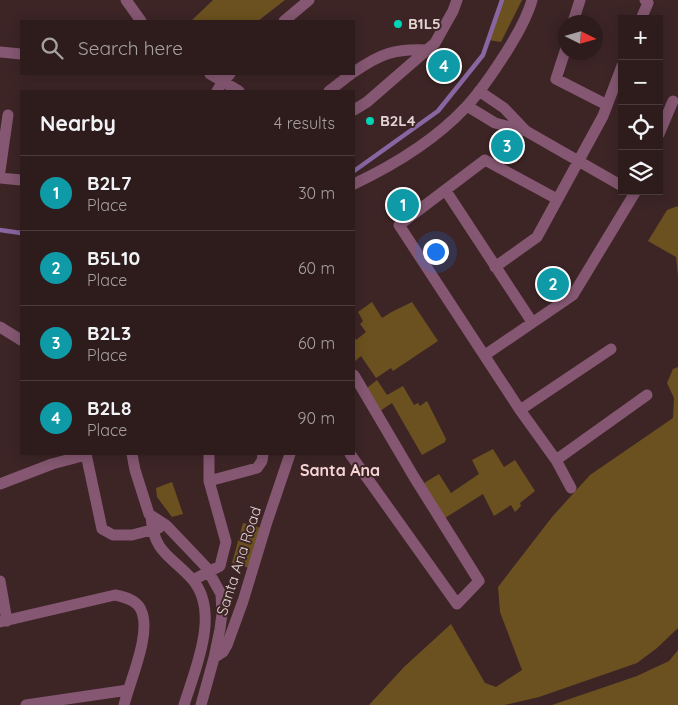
<!DOCTYPE html>
<meta charset="utf-8">
<style>
body{margin:0;font-family:Quicksand,sans-serif;background:#362525;color:#f1f3f6}
.controls{position:absolute;right:15px;top:15px;display:grid;overflow:hidden;border-radius:0px;box-shadow:0 2px 12px #0003}
.controls button{width:45px;height:45px;display:grid;place-items:center;padding:0;border:0;border-bottom:1px solid #493a3b;background:#2e1c1c;color:#f1f3f6;font:25px sans-serif}
.compass{position:absolute;left:558px;top:15px;width:45px;height:45px;border-radius:50%;background:#2e1c1c;box-shadow:0 2px 12px #0003;rotate:95deg}
.you{position:absolute;left:435px;top:251px;width:18px;height:18px;margin:-12px;border:4px solid #fff;border-radius:50%;background:#1a73e8;box-shadow:0 0 0 8px #1a73e833}
.badge{display:grid;place-items:center;width:32px;height:32px;border-radius:50%;background:#bca0f2;color:#fff;font-size:16px;font-weight:700}
.pin{position:absolute;translate:-50% -50%;border:2px solid #fff;box-shadow:0 1px 5px #0006}
.list{margin:0;padding:0;list-style:none}
h2{display:flex;justify-content:space-between;align-items:center;height:65px;margin:0;padding:0 20px;font-size:21px}
h2 small{font-size:16px;font-weight:400;color:#a7a1a3}
.list li{display:grid;grid-template-columns:32px 1fr auto;gap:15px;align-items:center;box-sizing:border-box;height:75px;padding:0 20px;border-top:1px solid #493a3b}
.list b{display:block;font-size:19px;white-space:nowrap}
.list p{margin:0;font-size:16px;white-space:nowrap;color:#a7a1a3}
.list em{font-size:16px;font-style:normal;color:#a7a1a3}
.icon{flex:none;width:28px;height:28px;fill:none;stroke:currentColor;stroke-width:2;stroke-linecap:round;stroke-linejoin:round}
.map{position:relative;flex:none;width:678px;height:705px;overflow:hidden}
.search{position:absolute;background:#2e1c1c;box-shadow:0 2px 12px #0003;left:20px;top:20px;width:335px;height:55px;display:flex;align-items:center;gap:12px;box-sizing:border-box;padding:0 18px;border-radius:0px;color:#a7a1a3;font-size:19px}
.panel{position:absolute;background:#2e1c1c;box-shadow:0 2px 12px #0003;left:20px;top:90px;width:335px;height:365px;border-radius:0px}
.map>svg:first-child{display:block}
.green{fill:#6b511f}
.lines{fill:none;stroke-linecap:round;stroke-linejoin:round}
.stream{stroke:#8965a1;stroke-width:4.5}
.street{stroke:#855772;stroke-width:11}
.poi-dot{fill:#00d5b7;stroke:#3d2526;stroke-width:2}
.labels{text-anchor:middle;stroke-width:4;stroke-linejoin:round;paint-order:stroke}
.poi-label{font-size:15px;font-weight:bold;fill:#e3d3d3;stroke:#3d2526;text-anchor:start}
.street-label{font-size:15px;fill:#e3d3d3;stroke:#3d2526}
.neighbourhood-label{font-size:16px;font-weight:bold;fill:#f6d5d6;stroke:#3d2526}
</style>
<div class="map">
<svg width="678" height="705" viewBox="0 0 678 705">
<rect width="100%" height="100%" fill="#3d2526"/>
<path class="green" d="M213 0H285L258 21H191Z
M502 0H522L501 42 488 40Z
M678 206V276L676 257 648 241 667 210Z
M372 302 382 318C392 311 402 307 412 302L438 341 393 371 391 368 376 378 361 356 354 362V336L356 340 366 332 360 324 363 321 358 312Z
M678 367V628L657 648 637 663 539 697 505 705H369L404 667 451 624 485 683 496 687 522 670 500 612 498 587 552 517 590 475 673 418 674 398 667 383 673 369Z
M377 380 387 395 403 386 414 405 418 403 420 406 427 401 446 439 445 442 422 455 392 403 380 411 367 388Z
M493 449 504 467 515 460 535 491 520 503 521 506 515 512 511 505 494 516 483 494 445 518 424 483 439 474 451 493 479 474 472 460Z
M172 482 183 514 172 517 157 497 156 488Z
M243 523 265 529 253 569 232 563Z
M678 650V705H552L637 676 669 661Z"/>
<g class="lines">
<path class="stream" d="M354 171 438 111 483 55 502 0
M0 230 21 233"/>
<path class="street" d="M126 0 141 21
M641 19 648 3 645 0
M284 21 309 0
M573 22 580 0
M566 48 556 79 607 105
M0 52 21 54
M354 72C380 54 395 48 428 50
M210 74 239 91
M217 91 223 81 230 74
M329 91 351 74
M479 91 504 108 525 130
M467 106 495 123 526 131 622 186
M354 110 367 102 435 43 453 11 457 0
M659 134 673 101
M0 171 8 115
M0 178 21 180
M354 184C394 165 436 139 466 107 482 90 495 70 507 51 517 35 527 18 532 0
M446 191 532 322
M557 199 485 160 399 225 520 410 556 460 571 488
M495 267 537 237 603 116 622 66
M0 327 21 340
M485 355 573 295 636 191
M520 410 611 349
M86 454 102 529 113 535H132L159 528
M132 454 135 470 149 514 166 525 206 567 221 594 222 614 220 629 214 658 201 705
M350 454 457 604 479 581 414 477 354 375
M556 460 647 395
M209 481 257 468 262 461 263 454
M0 484 52 464 86 455
M151 517C154 553 170 555 192 579 221 612 195 669 184 705
M193 580 220 566 226 542 209 481V454
M0 581 7 621
M0 622 115 595C125 597 137 600 141 610 152 633 130 680 124 705
M214 658 223 652 227 645 243 601 267 522 290 454
M26 705 128 690"/>
</g>
<g class="poi-dot">
<circle cx="398" cy="24" r="5"/>
<circle cx="370" cy="121" r="5"/>
</g>
<g class="labels">
<g class="poi-label">
<text x="408" y="29">B1L5</text>
<text x="380" y="126">B2L4</text>
</g>
<g class="street-label">
<text transform="translate(239 561) rotate(-72)" y="5">Santa Ana Road</text>
</g>
<g class="neighbourhood-label">
<text x="340" y="476">Santa Ana</text>
</g>
</g>
</svg>
<div class="controls">
<button>+</button>
<button>−</button>
<button><svg class="icon" aria-label="locate" viewBox="0 0 24 24"><circle cx="12" cy="12" r="6"/><path d="M12 2v4M12 18v4M2 12h4M18 12h4"/></svg></button>
<button><svg class="icon" aria-label="layers" viewBox="0 0 24 24"><path d="M12 4l9 5-9 5-9-5zM3 14l9 5 9-5"/></svg></button>
</div>
<svg class="compass" viewBox="-18 -18 36 36"><path d="M0-13l5 13h-10z" fill="#e53935"/><path d="M0 13l5-13h-10z" fill="#a7a1a3"/></svg>
<div class="you"></div>
<div class="pin badge" style="left:403px;top:205px;background:#0f9aa8">1</div>
<div class="pin badge" style="left:553px;top:284px;background:#0f9aa8">2</div>
<div class="pin badge" style="left:507px;top:146px;background:#0f9aa8">3</div>
<div class="pin badge" style="left:444px;top:66px;background:#0f9aa8">4</div>
<div class="search"><svg class="icon" aria-label="search" viewBox="0 0 24 24"><circle cx="10" cy="10" r="6"/><path d="M15 15l6 6"/></svg>Search here</div>
<section class="panel">
<h2>Nearby<small>4 results</small></h2>
<ul class="list">
<li><span class="badge" style="background:#0f9aa8">1</span><div><b>B2L7</b><p>Place</p></div><em>30 m</em></li>
<li><span class="badge" style="background:#0f9aa8">2</span><div><b>B5L10</b><p>Place</p></div><em>60 m</em></li>
<li><span class="badge" style="background:#0f9aa8">3</span><div><b>B2L3</b><p>Place</p></div><em>60 m</em></li>
<li><span class="badge" style="background:#0f9aa8">4</span><div><b>B2L8</b><p>Place</p></div><em>90 m</em></li>
</ul>
</section>
</div>
